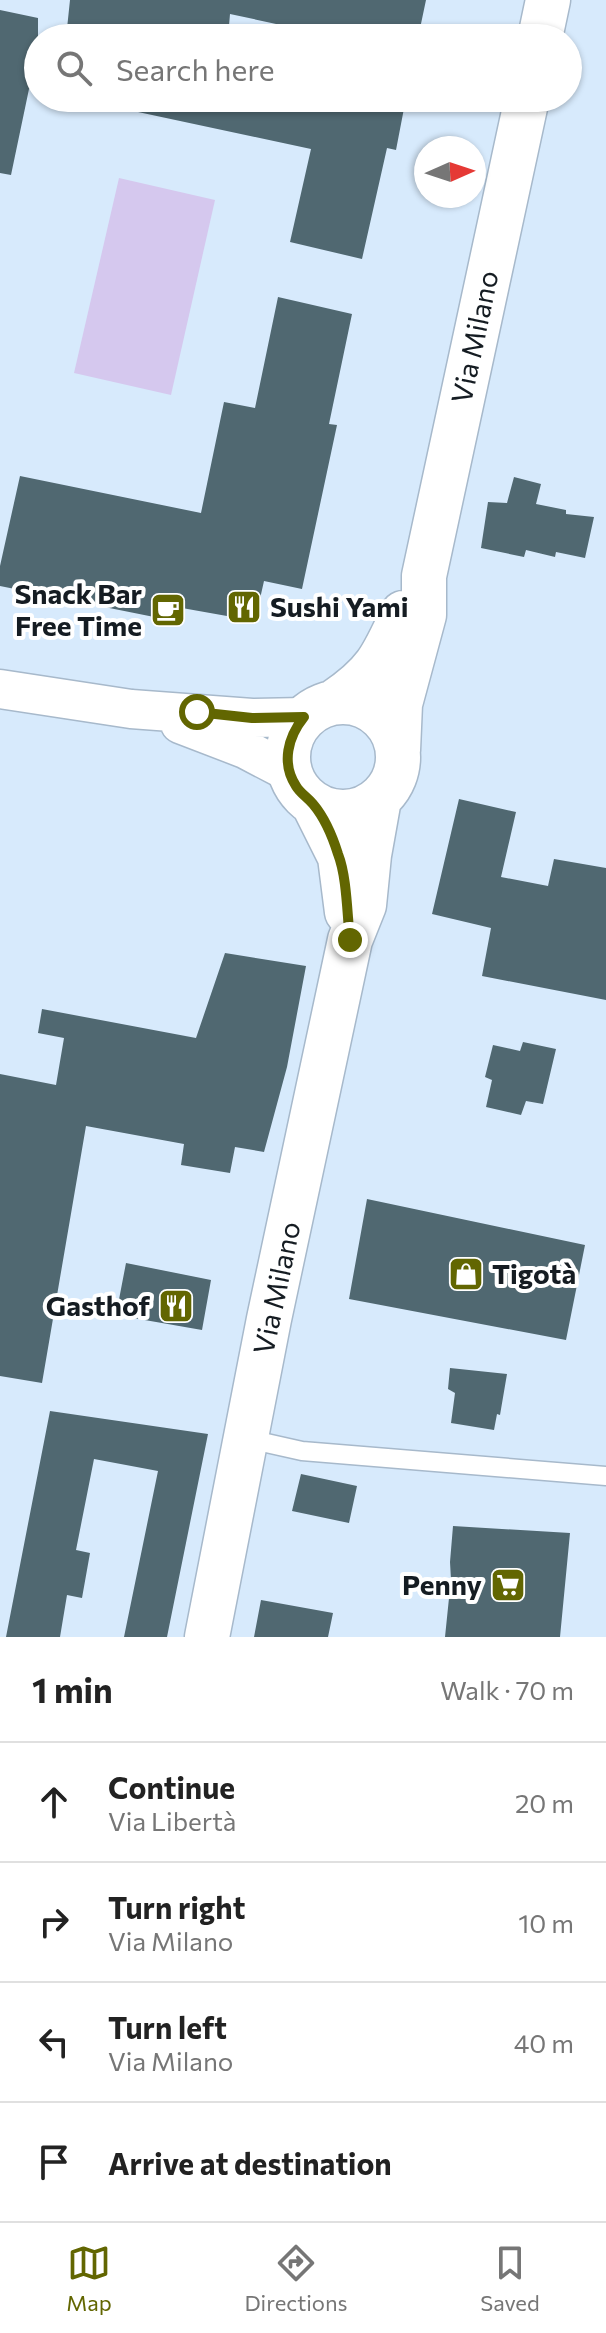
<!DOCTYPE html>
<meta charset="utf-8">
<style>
body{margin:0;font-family:Commissioner,sans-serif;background:#f6f6f6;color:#222}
.compass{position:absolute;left:414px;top:136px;width:72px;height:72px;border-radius:50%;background:#fff;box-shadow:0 2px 6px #0004;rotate:87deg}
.stop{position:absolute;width:24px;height:24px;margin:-18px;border:6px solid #626601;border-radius:50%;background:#fff}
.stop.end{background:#626601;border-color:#fff;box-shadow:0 2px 8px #0008}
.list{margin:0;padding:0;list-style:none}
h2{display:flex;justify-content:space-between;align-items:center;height:104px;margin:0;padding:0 32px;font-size:34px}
h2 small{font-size:26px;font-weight:400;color:#767676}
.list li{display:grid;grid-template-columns:52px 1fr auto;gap:24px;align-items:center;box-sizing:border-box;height:120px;padding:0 32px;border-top:2px solid #e0e0e0}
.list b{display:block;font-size:30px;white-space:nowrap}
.list p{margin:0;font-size:26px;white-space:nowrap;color:#767676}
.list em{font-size:26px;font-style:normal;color:#767676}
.icon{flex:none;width:44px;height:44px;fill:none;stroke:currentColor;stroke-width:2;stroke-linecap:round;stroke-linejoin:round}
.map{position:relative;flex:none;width:606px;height:1637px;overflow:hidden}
.search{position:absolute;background:#fff;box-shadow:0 2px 6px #0004;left:24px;right:24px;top:24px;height:88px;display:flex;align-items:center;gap:20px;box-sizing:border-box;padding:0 28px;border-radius:44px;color:#767676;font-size:30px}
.sheet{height:584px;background:#fff}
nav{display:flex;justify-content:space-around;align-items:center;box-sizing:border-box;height:112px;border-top:2px solid #e0e0e0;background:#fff;font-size:22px;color:#767676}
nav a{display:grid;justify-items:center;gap:4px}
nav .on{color:#626601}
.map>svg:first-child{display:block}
.green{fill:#d5c8ee}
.building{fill:#506871}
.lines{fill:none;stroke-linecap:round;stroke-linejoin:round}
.lane-casing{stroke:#a7b9cb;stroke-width:21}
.street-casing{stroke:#a7b9cb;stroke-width:41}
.secondary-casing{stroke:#a7b9cb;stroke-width:47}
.lane{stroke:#fff;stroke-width:18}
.street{stroke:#fff;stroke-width:38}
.secondary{stroke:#fff;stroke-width:44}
.route{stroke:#626601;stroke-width:10}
.labels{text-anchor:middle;stroke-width:8;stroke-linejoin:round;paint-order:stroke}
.street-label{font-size:28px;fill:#151c22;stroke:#fff}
.poi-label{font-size:28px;font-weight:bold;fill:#151c22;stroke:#fff;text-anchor:end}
</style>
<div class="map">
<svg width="606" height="1637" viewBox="0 0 606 1637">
<rect width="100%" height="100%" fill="#d7eafc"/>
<path class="green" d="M119 178 215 200 171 395 74 373Z"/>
<path class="building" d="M70 0H426L418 38H341L230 14 228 38H66Z
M0 10 38 18V91L29 89 11 175 0 173Z
M125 98H406L396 150 387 148 362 259 290 242 311 149 124 109Z
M278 297 352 314 329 424 337 425 302 589 264 581 255 621 182 608 179 622 0 586V566L20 476 201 513 224 402 255 408Z
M514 477 541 484 536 504 566 510V514L594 517 585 558 556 552 555 557 526 550 524 557 481 548 488 502 507 503Z
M459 799 516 812 501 877 548 886 554 859 606 868V1000L482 976 491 928 432 914Z
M225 953 306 966 287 1067 264 1152 235 1147 230 1173 181 1165 184 1144 86 1126 42 1383 0 1376V1074L56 1085 64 1038 38 1033 42 1009 196 1038Z
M523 1042 556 1049 543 1104 526 1101 521 1115 486 1107 492 1080 485 1077 493 1045 520 1051Z
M367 1199 585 1245 566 1340 349 1299Z
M126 1263 211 1280 202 1330 116 1315Z
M450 1368 507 1374 500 1415 497 1414 494 1430 451 1423 455 1393 448 1389Z
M50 1411 208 1434 167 1637H124L158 1471 94 1459 76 1550 90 1553 82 1598 67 1595 60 1637H6Z
M301 1474 357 1486 349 1523 292 1511Z
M453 1526 570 1533 560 1637H445L449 1598H452L450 1562Z
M261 1600 333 1613 328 1637H254Z"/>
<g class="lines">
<g class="lane-casing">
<path id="lane" d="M248 1439 302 1451 606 1476"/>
</g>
<g class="street-casing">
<path id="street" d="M0 689 131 709 252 718 304 717
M180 724 245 749 289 772"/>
</g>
<g class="secondary-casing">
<path id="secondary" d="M540 38 548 0
M288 757a55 55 0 1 1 110 0a55 55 0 1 1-110 0Z
M334 702C376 674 383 657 403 613
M398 750 400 704 424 615V576L527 98
M314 805 340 857 347 912
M207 1637 269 1319 350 940 364 905 369 855 379 799"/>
</g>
<use href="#lane" class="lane"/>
<use href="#street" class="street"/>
<use href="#secondary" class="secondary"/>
</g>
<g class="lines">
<path class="route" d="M197 712 252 718 304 717C288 737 281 763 296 786 300 793 307 797 313 804 324 817 333 838 338 854 347 877 347 914 350 940"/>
</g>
<defs>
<g id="restaurant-square" transform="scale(1.8)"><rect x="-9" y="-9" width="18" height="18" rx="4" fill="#626601" stroke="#fff"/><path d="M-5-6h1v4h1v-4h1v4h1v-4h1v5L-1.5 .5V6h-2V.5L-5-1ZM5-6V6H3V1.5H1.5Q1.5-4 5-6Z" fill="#fff"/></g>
<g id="cafe-square" transform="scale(1.8)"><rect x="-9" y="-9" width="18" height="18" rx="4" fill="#626601" stroke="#fff"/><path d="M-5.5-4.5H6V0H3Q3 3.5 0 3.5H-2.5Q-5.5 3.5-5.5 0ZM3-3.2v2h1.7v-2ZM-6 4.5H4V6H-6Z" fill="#fff"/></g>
<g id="shop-square" transform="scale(1.8)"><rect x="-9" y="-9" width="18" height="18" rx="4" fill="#626601" stroke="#fff"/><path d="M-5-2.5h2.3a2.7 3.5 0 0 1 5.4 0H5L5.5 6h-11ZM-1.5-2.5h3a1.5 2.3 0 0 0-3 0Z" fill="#fff"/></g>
<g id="supermarket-square" transform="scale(1.8)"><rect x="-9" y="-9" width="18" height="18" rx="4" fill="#626601" stroke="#fff"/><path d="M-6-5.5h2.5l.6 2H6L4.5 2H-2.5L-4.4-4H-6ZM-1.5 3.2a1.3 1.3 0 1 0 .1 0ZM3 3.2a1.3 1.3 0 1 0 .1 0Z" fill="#fff"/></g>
</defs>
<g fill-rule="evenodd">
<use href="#restaurant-square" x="244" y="607"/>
<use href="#cafe-square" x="168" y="610"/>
<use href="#shop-square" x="466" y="1274"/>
<use href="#restaurant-square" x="176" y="1306"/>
<use href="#supermarket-square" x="508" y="1585"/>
</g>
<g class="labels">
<g class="street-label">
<text transform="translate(475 337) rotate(-78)" y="10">Via Milano</text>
<text transform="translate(277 1288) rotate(-78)" y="10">Via Milano</text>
</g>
<g class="poi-label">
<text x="142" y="604">Snack Bar<tspan x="142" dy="32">Free Time</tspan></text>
<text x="270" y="617" text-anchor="start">Sushi Yami</text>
<text x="492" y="1284" text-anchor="start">Tigotà</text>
<text x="150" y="1316">Gasthof</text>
<text x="482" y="1595">Penny</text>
</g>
</g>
</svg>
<svg class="compass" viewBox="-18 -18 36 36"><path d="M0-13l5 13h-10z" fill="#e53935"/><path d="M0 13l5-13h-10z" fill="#767676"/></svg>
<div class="stop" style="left:197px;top:712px"></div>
<div class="stop end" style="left:350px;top:940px"></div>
<div class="search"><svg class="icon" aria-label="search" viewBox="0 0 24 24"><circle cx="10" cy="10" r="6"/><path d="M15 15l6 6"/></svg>Search here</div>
</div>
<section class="sheet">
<h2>1 min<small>Walk · 70 m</small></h2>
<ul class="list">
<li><svg class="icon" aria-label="ahead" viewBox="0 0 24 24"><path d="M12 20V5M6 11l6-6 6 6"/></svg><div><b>Continue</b><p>Via Libertà</p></div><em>20 m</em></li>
<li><svg class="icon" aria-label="right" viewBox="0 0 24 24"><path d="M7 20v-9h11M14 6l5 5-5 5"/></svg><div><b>Turn right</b><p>Via Milano</p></div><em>10 m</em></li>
<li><svg class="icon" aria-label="left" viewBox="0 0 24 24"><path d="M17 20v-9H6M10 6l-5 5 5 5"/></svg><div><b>Turn left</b><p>Via Milano</p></div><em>40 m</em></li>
<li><svg class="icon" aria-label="arrive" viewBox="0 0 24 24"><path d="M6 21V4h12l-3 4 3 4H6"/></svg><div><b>Arrive at destination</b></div></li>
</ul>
</section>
<nav>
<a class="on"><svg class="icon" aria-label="map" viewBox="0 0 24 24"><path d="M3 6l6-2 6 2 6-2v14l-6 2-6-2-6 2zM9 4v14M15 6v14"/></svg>Map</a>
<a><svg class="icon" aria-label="directions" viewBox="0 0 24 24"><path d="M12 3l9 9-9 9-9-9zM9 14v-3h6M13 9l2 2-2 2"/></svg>Directions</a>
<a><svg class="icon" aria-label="saved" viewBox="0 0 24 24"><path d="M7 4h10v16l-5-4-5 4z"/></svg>Saved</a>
</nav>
